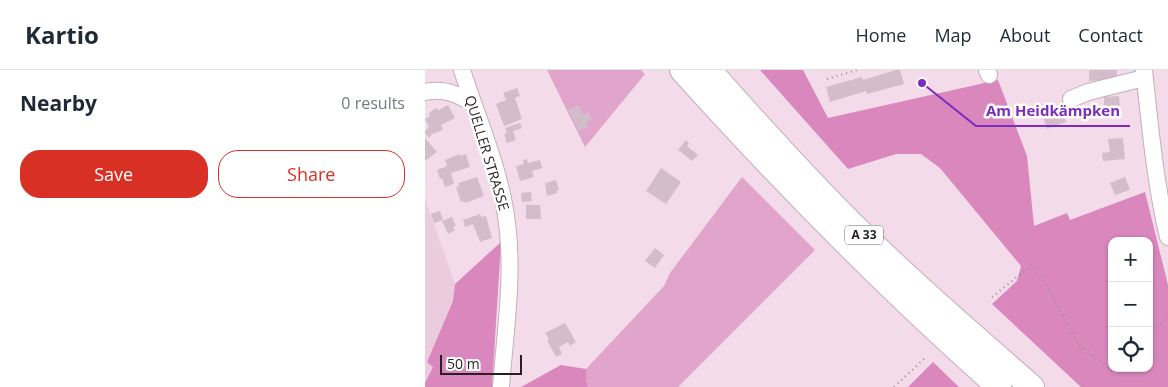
<!DOCTYPE html>
<meta charset="utf-8">
<style>
body{margin:0;font-family:"Open Sans",sans-serif;background:#f2f2f3;color:#1f2937}
.controls{position:absolute;right:15px;bottom:15px;display:grid;overflow:hidden;border-radius:10px;box-shadow:0 1px 4px #0004}
.controls button{width:45px;height:45px;display:grid;place-items:center;padding:0;border:0;border-bottom:1px solid #e0e1e3;background:#fff;color:#1f2937;font:25px sans-serif}
.scale{position:absolute;left:15px;bottom:12px;width:82px;box-sizing:border-box;padding-left:5px;border:2px solid #271f24;border-top:0;font-size:14px;line-height:18px;white-space:nowrap;color:#271f24;-webkit-text-stroke:4px #fff;paint-order:stroke}
.list{margin:0;padding:0;list-style:none}
h2{display:flex;justify-content:space-between;align-items:center;height:65px;margin:0;padding:0 20px;font-size:21px}
h2 small{font-size:16px;font-weight:400;color:#747a83}
.actions{display:flex;gap:10px;padding:15px 20px}
.actions a{flex:1;padding:11px 0;border:1px solid #d93025;border-radius:20px;text-align:center;font-size:18px;color:#d93025}
.actions .main{background:#d93025;color:#fff}
.icon{flex:none;width:28px;height:28px;fill:none;stroke:currentColor;stroke-width:2;stroke-linecap:round;stroke-linejoin:round}
.map{position:relative;flex:none;width:743px;height:317px;overflow:hidden}
header{display:flex;align-items:center;gap:30px;box-sizing:border-box;height:70px;padding:0 25px;background:#fff;border-bottom:1px solid #e0e1e3}
header strong{font-size:24px}
nav{display:flex;gap:28px;margin-inline-start:auto;font-size:18px}
main{display:flex}
aside{flex:1;background:#fff}
.map>svg:first-child{display:block}
.built{fill:#ebccdf}
.green{fill:#e1a4cb}
.forest{fill:#d987bd;fill-rule:evenodd}
.building{fill:#d4bdcb}
.lines{fill:none;stroke-linecap:round;stroke-linejoin:round}
.minor-casing{stroke:#c5aebc;stroke-width:18}
.highway-casing{stroke:#c5aebc;stroke-width:26}
.path{stroke:#9b8a95;stroke-width:2;stroke-dasharray:1 4;stroke-linecap:butt}
.minor{stroke:#fff;stroke-width:16}
.highway{stroke:#fff;stroke-width:24}
.labels{text-anchor:middle;stroke-width:5;stroke-linejoin:round;paint-order:stroke}
.shield{fill:#fff;stroke:#686266;stroke-width:1}
.shield-label{font-size:12px;font-weight:bold;fill:#271f24}
.street-label{font-size:14px;fill:#271f24;stroke:#fff}
.leader{fill:none;stroke:#7b2cbf;stroke-width:2}
.callout-dot{fill:#7b2cbf;stroke:#fff;stroke-width:2}
.callout-label{font-size:15px;text-anchor:middle;font-weight:bold;fill:#7b2cbf;stroke:#fff;stroke-width:5;stroke-linejoin:round;paint-order:stroke}
</style>
<header>
<strong>Kartio</strong>
<nav><a>Home</a><a>Map</a><a>About</a><a>Contact</a></nav>
</header>
<main>
<aside>
<h2>Nearby<small>0 results</small></h2>
<ul class="list">
</ul>
<div class="actions"><a class="main">Save</a><a>Share</a></div>
</aside>
<div class="map">
<svg width="743" height="317" viewBox="0 0 743 317">
<rect width="100%" height="100%" fill="#f3dbea"/>
<path class="built" d="M0 129 30 214 28 231 2 292 9 297 0 313Z"/>
<path class="green" d="M122 0H216L220 4 160 77Z
M317 107 390 180 253 317H163L161 310V299L239 216 245 203Z"/>
<path class="forest" d="M335 0H378L403 48 573 10 602 86 609 156 642 143 645 150 720 122 743 215V317H656L567 234 592 211 596 196 515 98 496 84H471L423 99ZM687 171H724V298H687Z
M76 172 67 317H0V313L8 297 2 292 28 231 30 214Z
M508 292 534 317H483Z
M136 295 161 299V310L163 317H96Z"/>
<path class="building" d="M471 0H475L479 14 442 24 441 21 405 32 401 17 437 7 438 10Z
M666 0H692V9L664 11V1Z
M92 18 95 26 90 28 97 49 79 56 71 34 81 30 78 23Z
M694 26 695 40 679 41V27Z
M23 35 30 48 16 55 18 60 7 64 4 68 0 64V61L4 57 0 49 5 46 4 43 8 40 12 38 14 40Z
M154 35 158 45 163 42 167 50 161 52 163 57 154 61 143 40Z
M636 38 641 52 622 59 617 45Z
M95 53 97 58 88 61 91 70 82 73 79 64 82 63 80 58Z
M0 68 12 82 0 91Z
M698 68 700 89 678 91 677 83 685 82 683 69Z
M261 70 264 73 262 76 273 85 267 91 253 80Z
M34 84 35 86 41 84 45 97 26 103 29 114 20 117 17 108 15 109 12 100 22 96 20 90Z
M102 89 103 93 115 90 117 98 107 101 109 107 95 111 91 96 99 94 98 90Z
M236 98 256 112 241 134 221 121Z
M52 107 59 126 40 133 39 131 36 132 31 117 34 116 33 113Z
M700 107 705 120 690 125 685 113Z
M131 110 134 120 131 121 132 123 122 126 120 113Z
M106 122 107 131 97 132 96 123Z
M101 135H115L116 149H101Z
M15 141 18 150 9 153 6 144Z
M55 144 56 147 61 146 67 168 55 172 48 154 40 157 38 150Z
M27 147 31 156 28 157 30 160 23 164 17 151Z
M230 178 239 185 230 198 220 191Z
M140 253 151 272 145 276 143 272 134 277 137 284 131 287 122 270 124 269 120 263Z"/>
<g class="lines">
<g class="minor-casing">
<path id="minor" d="M37 0C53 50 76 101 82 153 89 207 80 263 76 317
M562 0 564 5
M719 0C725 56 730 112 743 167
M0 22C19 18 34 24 49 35
M646 29 663 22 719 8"/>
</g>
<g class="highway-casing">
<path id="highway" d="M257 0C357 111 462 218 574 317
M284 0C330 52 377 104 426 153 484 210 546 264 607 317"/>
</g>
<path class="path" d="M402 9 432 0
M567 227 607 195 620 213 654 275 688 302 692 298
M724 264 743 247
M469 317 499 289"/>
<use href="#minor" class="minor"/>
<use href="#highway" class="highway"/>
</g>
<g class="labels">
<rect class="shield" x="420" y="155.5" width="38" height="19" rx="4"/>
<g class="shield-label">
<text x="439" y="169">A 33</text>
</g>
<g class="street-label">
<text transform="translate(62 83) rotate(73)" y="5">QUELLER STRASSE</text>
</g>
</g>
<path class="leader" d="M497 13L551 56H705"/>
<circle class="callout-dot" cx="497" cy="13" r="5"/>
<g class="callout-label">
<text x="628" y="46">Am Heidkämpken</text>
</g>
</svg>
<div class="controls">
<button>+</button>
<button>−</button>
<button><svg class="icon" aria-label="locate" viewBox="0 0 24 24"><circle cx="12" cy="12" r="6"/><path d="M12 2v4M12 18v4M2 12h4M18 12h4"/></svg></button>
</div>
<div class="scale">50 m</div>
</div>
</main>
